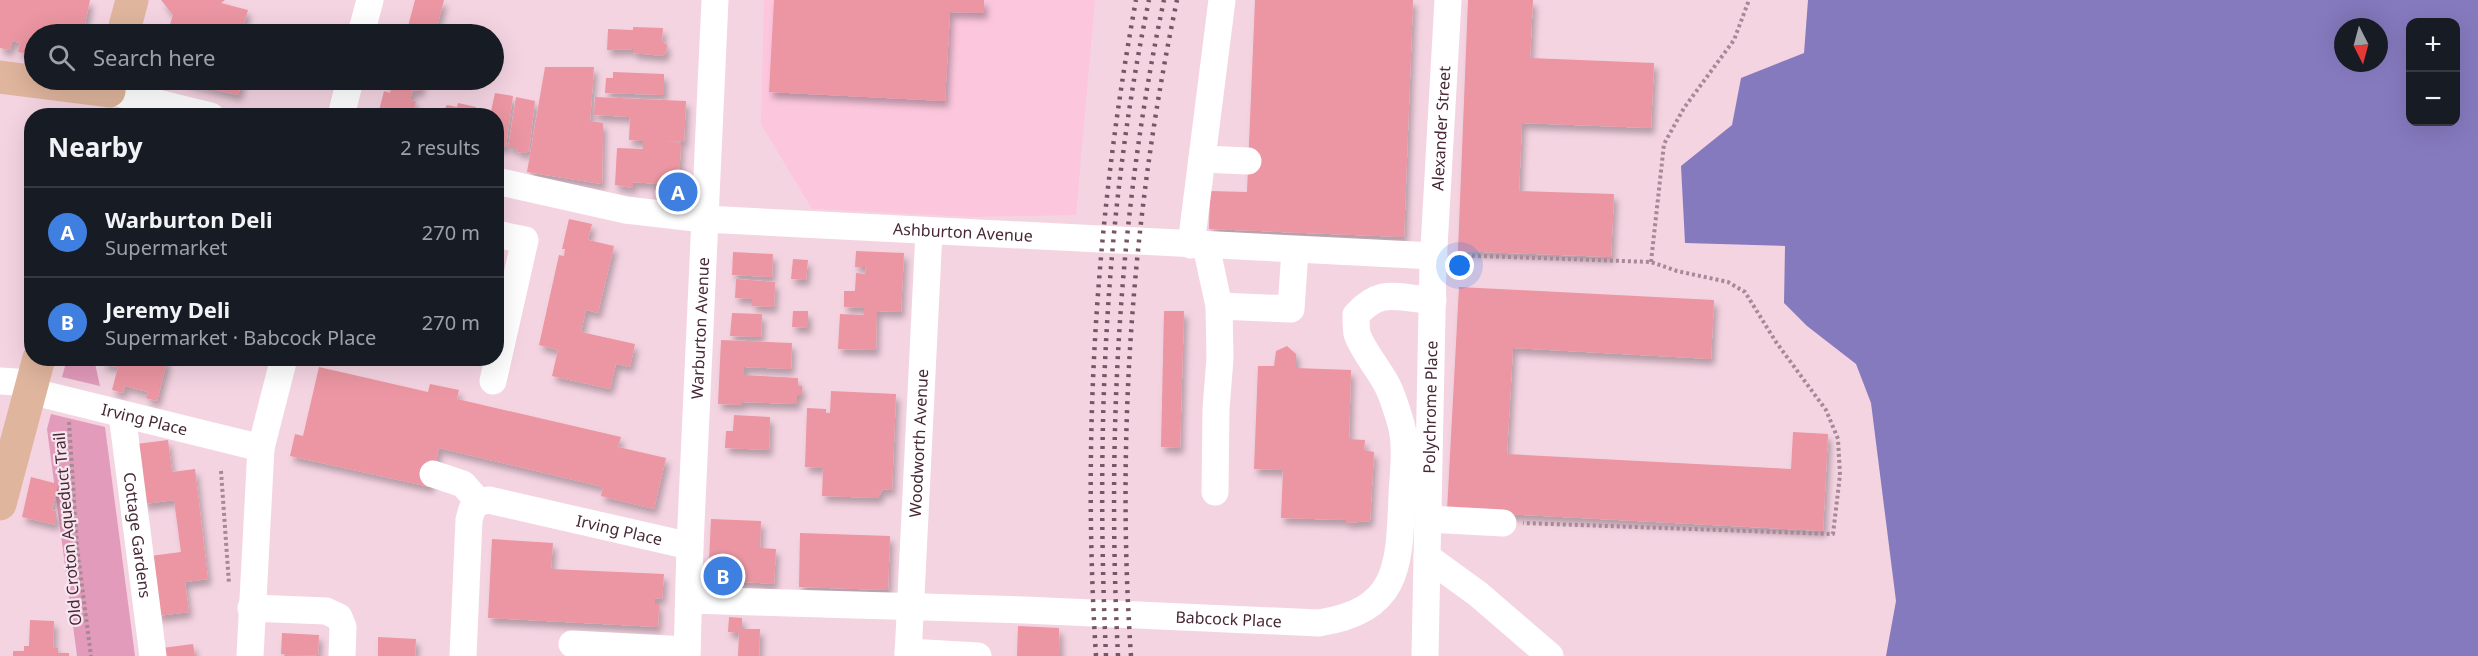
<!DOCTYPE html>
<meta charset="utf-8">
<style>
body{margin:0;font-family:"Noto Sans",sans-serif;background:#242831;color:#f1f3f6}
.controls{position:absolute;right:18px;top:18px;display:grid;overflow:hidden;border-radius:12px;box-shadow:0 6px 24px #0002}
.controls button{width:54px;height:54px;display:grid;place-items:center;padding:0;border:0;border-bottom:2px solid #363941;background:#171b24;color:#f1f3f6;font:30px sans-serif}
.compass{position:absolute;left:2334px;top:18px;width:54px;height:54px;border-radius:50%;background:#171b24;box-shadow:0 6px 24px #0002;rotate:174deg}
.you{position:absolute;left:1460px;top:266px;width:21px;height:21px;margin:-15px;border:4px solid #fff;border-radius:50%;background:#1a73e8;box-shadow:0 0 0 9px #1a73e833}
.badge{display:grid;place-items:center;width:39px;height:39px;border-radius:50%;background:#99b6af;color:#fff;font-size:20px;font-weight:700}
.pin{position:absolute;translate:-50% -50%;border:3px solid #fff;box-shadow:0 2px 6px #0006}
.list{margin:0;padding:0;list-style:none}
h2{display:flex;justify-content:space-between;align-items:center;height:78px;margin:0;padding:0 24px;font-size:26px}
h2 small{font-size:20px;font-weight:400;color:#9ea1a6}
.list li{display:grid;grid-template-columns:39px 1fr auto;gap:18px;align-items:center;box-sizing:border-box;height:90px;padding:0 24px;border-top:2px solid #363941}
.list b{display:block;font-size:22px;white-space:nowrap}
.list p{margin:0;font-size:20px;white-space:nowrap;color:#9ea1a6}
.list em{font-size:20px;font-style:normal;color:#9ea1a6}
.icon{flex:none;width:33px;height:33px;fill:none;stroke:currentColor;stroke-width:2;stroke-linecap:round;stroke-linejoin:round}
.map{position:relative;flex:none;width:2478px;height:656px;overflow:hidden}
.search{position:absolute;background:#171b24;box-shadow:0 6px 24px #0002;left:24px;top:24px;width:480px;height:66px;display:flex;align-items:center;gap:15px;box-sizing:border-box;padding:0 21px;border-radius:33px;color:#9ea1a6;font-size:22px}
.panel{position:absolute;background:#171b24;box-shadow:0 6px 24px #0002;left:24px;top:108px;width:480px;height:258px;border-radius:24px}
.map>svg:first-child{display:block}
.built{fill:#fcc6dd}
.green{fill:#e29bbb}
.water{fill:#867abf;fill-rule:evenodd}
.building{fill:#eb96a2;filter:url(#shadow)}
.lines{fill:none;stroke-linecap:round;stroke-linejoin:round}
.path{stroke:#a88896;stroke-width:4;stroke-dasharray:3 3;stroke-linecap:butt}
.minor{stroke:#fff;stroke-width:27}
.major{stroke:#dfb59d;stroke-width:33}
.rail{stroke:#765664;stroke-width:4.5;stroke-dasharray:3 6;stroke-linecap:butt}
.labels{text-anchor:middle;stroke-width:4.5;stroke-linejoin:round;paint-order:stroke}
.street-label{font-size:16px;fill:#472836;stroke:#f7e6ed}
</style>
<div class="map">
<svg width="2478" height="656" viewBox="0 0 2478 656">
<defs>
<filter id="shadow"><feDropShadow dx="3.5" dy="6" stdDeviation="3" flood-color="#0004"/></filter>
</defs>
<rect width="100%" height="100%" fill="#f5d4e2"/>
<path class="built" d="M764 0H1095L1076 215 972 217 812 209 761 124Z"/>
<path class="green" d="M67 359H94L100 386 62 377Z
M51 414 105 427 135 656H77L47 429Z"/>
<path class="water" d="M1808 0H2478V656H1886L1896 601 1871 403 1856 364 1807 326 1784 303 1785 246 1685 243 1681 166 1732 125 1741 78 1804 53ZM2410 22H2456V122H2410ZM2343 27H2379V63H2343Z"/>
<path class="building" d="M0 0H90L83 34H34V56L18 52 20 43 12 41 10 50 0 48Z
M161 0H225L221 3 248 10 241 34H167L173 15Z
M415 0H444L436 30 434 29 432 34H406Z
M774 0H984V13L950 12 945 101 769 92Z
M1255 0H1413L1404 237 1209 229 1210 191 1247 192Z
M1468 0H1533L1530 58 1654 63 1651 128 1522 123 1519 191 1614 194 1611 257 1458 251Z
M633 27 663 28 662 41 667 45 666 53 663 56 633 53V49L607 50 608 29 633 30Z
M545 67H594L590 121 603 123 602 184 527 172Z
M613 72 664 74V95L605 93 606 78H613Z
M174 80H243L238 95Z
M386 80H423L420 91 413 90 410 100 416 101 412 116 378 115 384 91 390 93 392 86 385 84Z
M495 93 513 96 506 146 501 148H496V116H490Z
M516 97 535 101 529 151 524 153 518 152 516 148H508Z
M595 97 686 101 684 142 665 141 681 143 678 197 660 194 659 184 633 182V188L615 185 617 148 643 149V141L629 140 630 117 594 115Z
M458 103 476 107 475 111 488 116H445L442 113 447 105 457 107Z
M569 219 592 224 588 240 614 246 598 313 586 310 581 332 635 344 630 367 616 364 610 389 552 376 558 350 539 345 559 255 564 256 565 249H562Z
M856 251 904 253 901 312 877 311 876 350 838 349 840 314 864 315V308L844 307V291H855L856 273 865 274 866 267H855Z
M733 252 773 254 772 277 732 275Z
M793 259 808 260 806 280 791 279Z
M736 279 775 282 774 307 752 306V299L735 298Z
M1459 287 1714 300 1711 359 1513 348 1507 454 1791 469 1793 432 1828 434 1823 531 1447 511Z
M793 311H808V328L792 327Z
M1164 311H1184L1180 448 1161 447Z
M732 313 762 314 761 337 730 336Z
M721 340 792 343 791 369 744 367V375L798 378V386H802V395H797V404L742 402V405L718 404Z
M1287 346 1296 354V368L1351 370 1349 439 1365 440 1364 450 1374 452 1370 521 1346 523V520L1281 518 1283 470 1254 469 1258 366H1274L1276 351Z
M104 358H168L157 401 146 398 148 392 125 386 123 393 112 390 118 367 102 364Z
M319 367 428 392 430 384 459 390 457 399 621 437 618 447 666 458 654 509 601 496 603 487 439 448 430 487 290 456 295 434 303 436Z
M831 391 896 394 892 490 883 489 878 498 822 496 823 468 805 467 807 408 826 409V413H830Z
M734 415 770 417 769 450 725 448 726 431H733Z
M168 440 172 472 195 469 208 579 185 582 189 612 157 616 150 556 181 552 174 500 144 504 136 444Z
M31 477 58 484 52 510 56 511V525L22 517Z
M711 519 761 521 760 548 776 549 774 584 716 580V582H708Z
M800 533 890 536 888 590 799 587Z
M492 539 553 543 551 569 664 574 662 599 655 598V604H659L658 627 488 618Z
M729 617 742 618V629H760L759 656H738L739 633 728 632Z
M30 620 54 621 53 648H58V653H69V656H13V651H24V646H29Z
M1018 626 1059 628 1060 656H1017Z
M282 633 319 635 318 655 285 656V654H281Z
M378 637 416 639 415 656H378Z
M193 644 195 656H163L162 648Z"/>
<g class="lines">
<path class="path" d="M1454 255 1651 262 1677 271 1728 282 1745 292 1776 342 1826 410 1838 439 1840 475 1833 534 1523 523
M1651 262 1664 144 1684 108 1734 40 1749 0
M69 422 77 547 91 656
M221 471 229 584"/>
<g class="minor">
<path d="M361 34 370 0"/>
<path d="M109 91 211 116"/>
<path d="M341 116 350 80"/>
<path d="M1202 159 1248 161"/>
<path id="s1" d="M496 181 626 210 704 219 1434 256"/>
<path d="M1191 245 1222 0"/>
<path d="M1206 246 1219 306"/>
<path d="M0 381 32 383"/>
<path d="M493 381 525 240 496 234"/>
<path id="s2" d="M30 391 261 448"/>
<path id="s3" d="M122 414 153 656"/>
<path d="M433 474 463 484 479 502 472 509 469 520 463 656"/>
<path d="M1215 492 1216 409 1220 358 1219 306 1291 309 1295 250"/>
<path id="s4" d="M479 502 489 500 690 546"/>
<path d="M1428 519 1503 523"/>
<path d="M1427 557 1478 594 1550 656"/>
<path id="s5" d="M689 600 1025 610 1319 623C1400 610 1399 566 1402 496 1403 473 1407 447 1401 424 1397 411 1393 396 1387 385 1378 368 1363 351 1357 334 1356 328 1356 321 1356 315 1382 286 1398 299 1433 300"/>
<path d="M251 608 326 611 339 617 343 627 342 656"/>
<path d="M572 644 687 650"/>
<path d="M908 652 978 656"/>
<path d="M250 656 261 448 284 358"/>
<path id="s6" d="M687 656 690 546 715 0"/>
<path id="s7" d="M908 656 929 232"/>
<path id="s8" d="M1425 656 1433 265 1448 0"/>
</g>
<path class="major" d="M123 34 132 0
M0 77 109 91
M0 504 39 358"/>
<path class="rail" d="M1096 656C1082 436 1096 217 1136 0
M1106 656C1096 437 1104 215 1149 0
M1118 656C1107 437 1118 215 1164 0
M1131 656C1116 438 1132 213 1177 0"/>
</g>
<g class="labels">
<g class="street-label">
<text dy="6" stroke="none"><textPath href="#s8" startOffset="528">Alexander Street</textPath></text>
<text dy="6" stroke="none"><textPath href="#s1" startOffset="471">Ashburton Avenue</textPath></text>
<text dy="6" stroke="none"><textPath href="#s6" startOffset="328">Warburton Avenue</textPath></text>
<text dy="6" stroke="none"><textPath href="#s8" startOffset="249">Polychrome Place</textPath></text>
<text dy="6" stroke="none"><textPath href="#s2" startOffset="118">Irving Place</textPath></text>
<text dy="6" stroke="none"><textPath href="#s7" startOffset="213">Woodworth Avenue</textPath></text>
<text transform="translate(67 529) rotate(-95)" y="6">Old Croton Aqueduct Trail</text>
<text dy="6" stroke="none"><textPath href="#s4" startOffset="144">Irving Place</textPath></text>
<text dy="6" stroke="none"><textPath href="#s3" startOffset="122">Cottage Gardens</textPath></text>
<text dy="6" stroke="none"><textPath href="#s5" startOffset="540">Babcock Place</textPath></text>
</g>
</g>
</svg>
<div class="controls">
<button>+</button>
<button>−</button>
</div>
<svg class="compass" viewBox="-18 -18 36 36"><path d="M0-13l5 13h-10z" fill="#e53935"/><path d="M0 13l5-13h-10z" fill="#9ea1a6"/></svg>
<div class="you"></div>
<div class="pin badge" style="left:678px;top:192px;background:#3f7fe0">A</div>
<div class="pin badge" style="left:723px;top:576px;background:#3f7fe0">B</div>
<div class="search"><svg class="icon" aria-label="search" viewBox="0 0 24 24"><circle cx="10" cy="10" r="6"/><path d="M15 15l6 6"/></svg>Search here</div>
<section class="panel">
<h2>Nearby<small>2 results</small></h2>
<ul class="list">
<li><span class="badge" style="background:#3f7fe0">A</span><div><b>Warburton Deli</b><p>Supermarket</p></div><em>270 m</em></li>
<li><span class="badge" style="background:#3f7fe0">B</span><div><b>Jeremy Deli</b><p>Supermarket · Babcock Place</p></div><em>270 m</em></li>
</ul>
</section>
</div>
